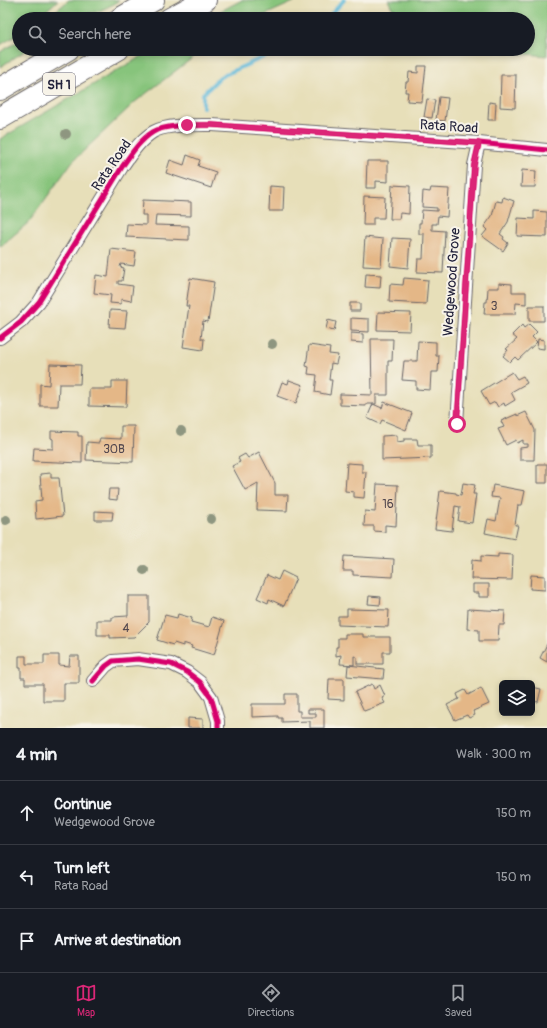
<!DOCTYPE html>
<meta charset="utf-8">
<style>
body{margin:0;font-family:Pangolin,sans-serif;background:#242831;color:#f1f3f6}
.controls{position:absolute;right:12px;bottom:12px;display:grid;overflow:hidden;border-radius:6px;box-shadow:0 2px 6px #0003}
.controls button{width:36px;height:36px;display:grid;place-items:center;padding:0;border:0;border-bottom:1px solid #363941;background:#171b24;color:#f1f3f6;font:20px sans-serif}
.stop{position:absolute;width:12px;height:12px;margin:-9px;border:3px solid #db2777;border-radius:50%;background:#fff}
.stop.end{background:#db2777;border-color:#fff;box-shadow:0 1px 4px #0008}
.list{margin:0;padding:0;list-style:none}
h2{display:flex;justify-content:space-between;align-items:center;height:52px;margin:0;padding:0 16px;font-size:17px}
h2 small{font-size:13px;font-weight:400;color:#9ea1a6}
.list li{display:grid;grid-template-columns:26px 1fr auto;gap:12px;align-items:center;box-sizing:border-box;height:64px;padding:0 16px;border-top:1px solid #363941}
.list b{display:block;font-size:15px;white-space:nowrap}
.list p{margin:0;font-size:13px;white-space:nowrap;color:#9ea1a6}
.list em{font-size:13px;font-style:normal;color:#9ea1a6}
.icon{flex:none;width:22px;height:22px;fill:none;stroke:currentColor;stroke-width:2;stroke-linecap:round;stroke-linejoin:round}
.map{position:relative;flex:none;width:547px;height:728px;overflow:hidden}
.search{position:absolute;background:#171b24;box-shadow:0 2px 6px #0003;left:12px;right:12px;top:12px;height:44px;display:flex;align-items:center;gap:10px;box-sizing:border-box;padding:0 14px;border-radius:22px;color:#9ea1a6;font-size:15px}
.sheet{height:244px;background:#171b24}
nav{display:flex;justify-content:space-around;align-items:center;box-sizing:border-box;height:56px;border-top:1px solid #363941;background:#171b24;font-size:11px;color:#9ea1a6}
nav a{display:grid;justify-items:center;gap:2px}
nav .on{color:#db2777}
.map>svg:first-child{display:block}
.green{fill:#87c47b;stroke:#54735b}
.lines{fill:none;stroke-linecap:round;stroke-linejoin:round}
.stream{stroke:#5bb8d9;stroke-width:4}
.building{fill:#e4b787}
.street-casing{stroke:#676467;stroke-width:14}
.highway-casing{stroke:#676467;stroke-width:24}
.street{stroke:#fff;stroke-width:12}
.highway{stroke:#fff;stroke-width:22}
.cycleway-casing{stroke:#f7f3e8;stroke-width:8}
.cycleway{stroke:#d6006c;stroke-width:5}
.tree{fill:#8e9680}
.route{stroke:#db2777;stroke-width:5}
.labels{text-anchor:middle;stroke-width:4;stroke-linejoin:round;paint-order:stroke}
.number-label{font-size:12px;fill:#52474e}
.shield{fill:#f7f3e8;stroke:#62616f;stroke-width:1}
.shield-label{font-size:13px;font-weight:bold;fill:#22223b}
.street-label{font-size:14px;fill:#22223b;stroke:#f7f3e8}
</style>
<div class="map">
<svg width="547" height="728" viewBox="0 0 547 728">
<rect width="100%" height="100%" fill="#f7f3e8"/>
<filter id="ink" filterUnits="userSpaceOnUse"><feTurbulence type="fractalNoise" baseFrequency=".025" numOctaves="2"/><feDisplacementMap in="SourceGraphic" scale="8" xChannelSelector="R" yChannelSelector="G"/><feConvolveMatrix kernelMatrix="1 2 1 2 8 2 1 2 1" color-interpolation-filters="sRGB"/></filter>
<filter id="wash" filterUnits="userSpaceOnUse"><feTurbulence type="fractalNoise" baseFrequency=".012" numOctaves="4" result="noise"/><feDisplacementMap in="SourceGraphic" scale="16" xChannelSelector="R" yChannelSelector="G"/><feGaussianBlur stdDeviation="0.9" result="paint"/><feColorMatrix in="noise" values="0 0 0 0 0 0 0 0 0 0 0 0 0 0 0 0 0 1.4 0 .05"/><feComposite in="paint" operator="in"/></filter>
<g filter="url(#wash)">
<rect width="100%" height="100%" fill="#e7dfb9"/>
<path class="green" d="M0 0H58L37 19H19V34L0 45Z
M69 0H119L114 4 97 12 89 13 79 19H46Z
M242 0H298L256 19H205Z
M388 0H547V56L474 49H528V19H416L392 8Z
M19 41V49H28L0 67V52Z
M154 49H204L135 102 72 162 29 222 0 247V139Z"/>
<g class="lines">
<path class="stream" d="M327 19 344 0
M203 107V94L220 77 281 49"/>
</g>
<g id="blocks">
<path class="building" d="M418 66H426L422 102 407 101 408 92H405L406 82H408L409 72 418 73Z
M501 75H516L515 108 500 107Z
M439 97 448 98 445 121 436 120Z
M427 99 435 100 432 118 424 117Z
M489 102 496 103 495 120H488Z
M187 155 200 160 198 166 216 172 211 188 166 173 170 160 184 165Z
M367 161H388V182L376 181V188H366Z
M522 170 536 171 535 187H521Z
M392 185 410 186 409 214 400 213 399 219H390Z
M270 186 284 187 283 211H269Z
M431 188 449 189 447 217 438 216 437 224H432V230L445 231 443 273 417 272 418 259H423L424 234H419V223H421L422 210 437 211V208L422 207 423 191 430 192Z
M364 196 385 197 384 218H373V225H363Z
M503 197 514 201 508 222 500 234 504 237 503 239 508 243 503 251 482 236 487 230 484 227 492 216 496 201 502 202Z
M143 200 191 202V216L156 215 155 225 189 226V240L126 237 127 224 146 225V215H142Z
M534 211 547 212V237L517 236 518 218 534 219Z
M365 237 383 239 381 267 363 266Z
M392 238 410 239 408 268 390 266Z
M111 249 136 252 134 266 121 264 120 267 124 268 122 281H118V284L133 286 131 301 121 299V304L110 303 111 295 94 293 96 275 108 277Z
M366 274 381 275 380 288 365 287Z
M190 278 214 282 208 322 203 321 201 339H204L203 350 183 347 189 306H186Z
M404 278 428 280 426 304 389 302 390 284 403 285Z
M499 283 512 284V292H526V304L516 303 515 314H484L485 302H487L488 288H499Z
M350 303H360V311H350Z
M529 306H544V321H529Z
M110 310 127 311 125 328 109 327Z
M378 312 411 313 410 331 377 330Z
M351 318 369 319V332L351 331Z
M328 320 336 322 334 331 326 329Z
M529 324 537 332 532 337 537 342 518 360 515 357 510 362 503 356 508 350 506 349 517 339 512 335 522 325 524 328Z
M351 333 363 334V343L351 342Z
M371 339H393L392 361H388V395H376V404H366V406L340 405V394L372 395Z
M538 339 544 340V349L537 348Z
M418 341 436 342V356H439L438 372H431L430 390 416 389V381L402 380 404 361H417Z
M309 345 330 348 329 354 338 355 336 364 331 363 329 380H332L330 395 315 392 317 375 308 374 309 367 306 366Z
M50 364 81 365 80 384H59L58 406H40V384L49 385Z
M512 372 517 379 523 376 527 383 511 392 515 400 505 406 504 403 498 407 495 402 489 405 481 391Z
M289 380 303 385 296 403 277 396 282 382 288 384Z
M112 381H127L126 407 89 406V389H112Z
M384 402 412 413 406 430 382 420 380 424 367 418 373 404 382 408Z
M526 412 535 430 534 460H520V448L528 447V444H523V440L517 443 516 440 506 445 498 429 504 427 501 421 517 414V416Z
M121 426H134L133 462 86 460 87 442 99 443 100 438 121 439Z
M51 431 78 432V436H82V463L33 461 34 448 53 449V439L51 438Z
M397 435V442L404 441V439H417L418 445H431V458L382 460V436Z
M259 452 275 483V495H288L287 511 257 510 258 483 245 490 232 466 240 462 238 458 245 454 248 458Z
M347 463 362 464V472H366L364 498 354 497V492L345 491Z
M537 464H547V483H537Z
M51 473V478H59L63 516 36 519 35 501 42 500 40 474Z
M463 483 475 485 473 494H476L472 523 458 521 460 507 455 506 452 531 435 529 440 491 456 493V494L461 495Z
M377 484 398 485 396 526 385 525V532L374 531V526H364L365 511 375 512Z
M493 485 525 491 522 505H518L515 525H518L515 539 485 533 488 519 496 521 500 498 491 497Z
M109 489H118L117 500 108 499Z
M95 511 113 512 112 520H95Z
M498 554 513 555 512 580 471 579 472 560 481 561V556L498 557Z
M344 556 394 559 393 577 353 575V571H343Z
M282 571 296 578 284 606 269 599 268 603 257 598 267 575 278 580Z
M531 575 545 576V590L530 589Z
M473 584H489V597H479V593H473Z
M128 596H149V622L134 637 110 638V635H97V620H112V617L128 616Z
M369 596 381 597 380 605 368 604Z
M347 609 389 610 388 627 338 625V616H347Z
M468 609 505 611 504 625H499L498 641H479V630L467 629Z
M178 614 192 618 191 622 209 627 212 617 224 621 214 655 191 648 192 646 183 643V646L174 643 173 645 157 640 165 615 177 618Z
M345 634H363V637H390V652H383V664H357V657L354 656V665L340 664 341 655 336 656V647H338V638H345Z
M547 644V662L540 658Z
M44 655H59V665L69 666 70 656H79V683H64V701H43V684H25V678H21V668H19V656H26V664H44Z
M348 665 384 669 383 679 347 676Z
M329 679H344V700L328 699Z
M372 684 374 689 380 685 385 696 382 698 385 703 364 711 355 692Z
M532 687 541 689 538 702 532 701Z
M481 688 489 704 473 711 475 715 469 718 467 715 455 720 447 705 459 699 457 694 465 690 468 695Z
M285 694H297V711H300V717H316V713H308V709H324V728H310V721L282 722V718H278V716L252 717V704H285Z
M188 718 203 719V728H188Z"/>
</g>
</g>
<g filter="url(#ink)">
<use href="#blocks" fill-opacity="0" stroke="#676467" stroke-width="1"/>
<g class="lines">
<g class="street-casing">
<path id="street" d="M0 338 21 322 39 302 122 167C131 154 140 140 153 132 166 124 197 125 212 125L479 143 547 150
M457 423 474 165 479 143
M93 681 106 666 113 661 138 659 171 664 187 672 200 682 211 697 218 721V728"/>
</g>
<g class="highway-casing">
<path id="highway" d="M120 19 153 0
M170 19 205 0
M0 89 68 49
M0 118 118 49"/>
</g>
<use href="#street" class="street"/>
<use href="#highway" class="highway"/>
<g class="cycleway-casing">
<path id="cycleway" d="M0 338 21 322 39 302 122 167C131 154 140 140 153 132 166 124 197 125 212 125L479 143 547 150
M457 423 474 165 479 143
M93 681 106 666 113 661 138 659 171 664 187 672 200 682 211 697 218 721V728"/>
</g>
<use href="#cycleway" class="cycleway"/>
</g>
<g class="tree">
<circle cx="66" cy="134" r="5"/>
<circle cx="272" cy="344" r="5"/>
<circle cx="181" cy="431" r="5"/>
<circle cx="211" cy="519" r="5"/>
<circle cx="6" cy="520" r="5"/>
<circle cx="144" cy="570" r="5"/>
</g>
</g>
<g class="lines" filter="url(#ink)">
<path class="route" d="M187 125H212L479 143 474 165 457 424"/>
</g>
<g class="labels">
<g class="number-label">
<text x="494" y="310">3</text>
<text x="114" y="453">30B</text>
<text x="388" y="508">16</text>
<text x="126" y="632">4</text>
</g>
<rect class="shield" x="43" y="73" width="32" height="22" rx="3"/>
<g class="shield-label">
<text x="59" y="89">SH 1</text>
</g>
<g class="street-label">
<text transform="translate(449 126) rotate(4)" y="5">Rata Road</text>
<text transform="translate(111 165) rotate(-56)" y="5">Rata Road</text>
<text transform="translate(451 282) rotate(-86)" y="5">Wedgewood Grove</text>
</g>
</g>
</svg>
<div class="controls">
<button><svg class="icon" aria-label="layers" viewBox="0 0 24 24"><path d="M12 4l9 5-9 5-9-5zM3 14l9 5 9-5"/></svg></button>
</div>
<div class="stop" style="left:457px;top:424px"></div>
<div class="stop end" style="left:187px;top:125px"></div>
<div class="search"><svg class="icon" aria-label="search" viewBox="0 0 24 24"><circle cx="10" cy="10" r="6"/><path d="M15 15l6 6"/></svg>Search here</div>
</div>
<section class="sheet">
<h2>4 min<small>Walk · 300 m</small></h2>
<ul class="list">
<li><svg class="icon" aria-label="ahead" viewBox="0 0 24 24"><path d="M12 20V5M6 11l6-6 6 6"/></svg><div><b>Continue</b><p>Wedgewood Grove</p></div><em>150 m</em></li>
<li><svg class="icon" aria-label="left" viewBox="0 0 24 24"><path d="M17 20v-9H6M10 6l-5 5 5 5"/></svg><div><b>Turn left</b><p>Rata Road</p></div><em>150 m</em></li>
<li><svg class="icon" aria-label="arrive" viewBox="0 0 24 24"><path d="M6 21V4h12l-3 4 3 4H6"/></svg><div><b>Arrive at destination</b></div></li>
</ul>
</section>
<nav>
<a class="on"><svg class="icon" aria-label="map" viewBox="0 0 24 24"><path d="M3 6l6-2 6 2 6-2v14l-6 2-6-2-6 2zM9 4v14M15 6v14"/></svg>Map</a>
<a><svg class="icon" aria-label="directions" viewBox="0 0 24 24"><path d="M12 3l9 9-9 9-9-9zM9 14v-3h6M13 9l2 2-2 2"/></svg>Directions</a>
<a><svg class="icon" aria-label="saved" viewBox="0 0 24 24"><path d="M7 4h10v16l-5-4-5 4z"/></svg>Saved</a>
</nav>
